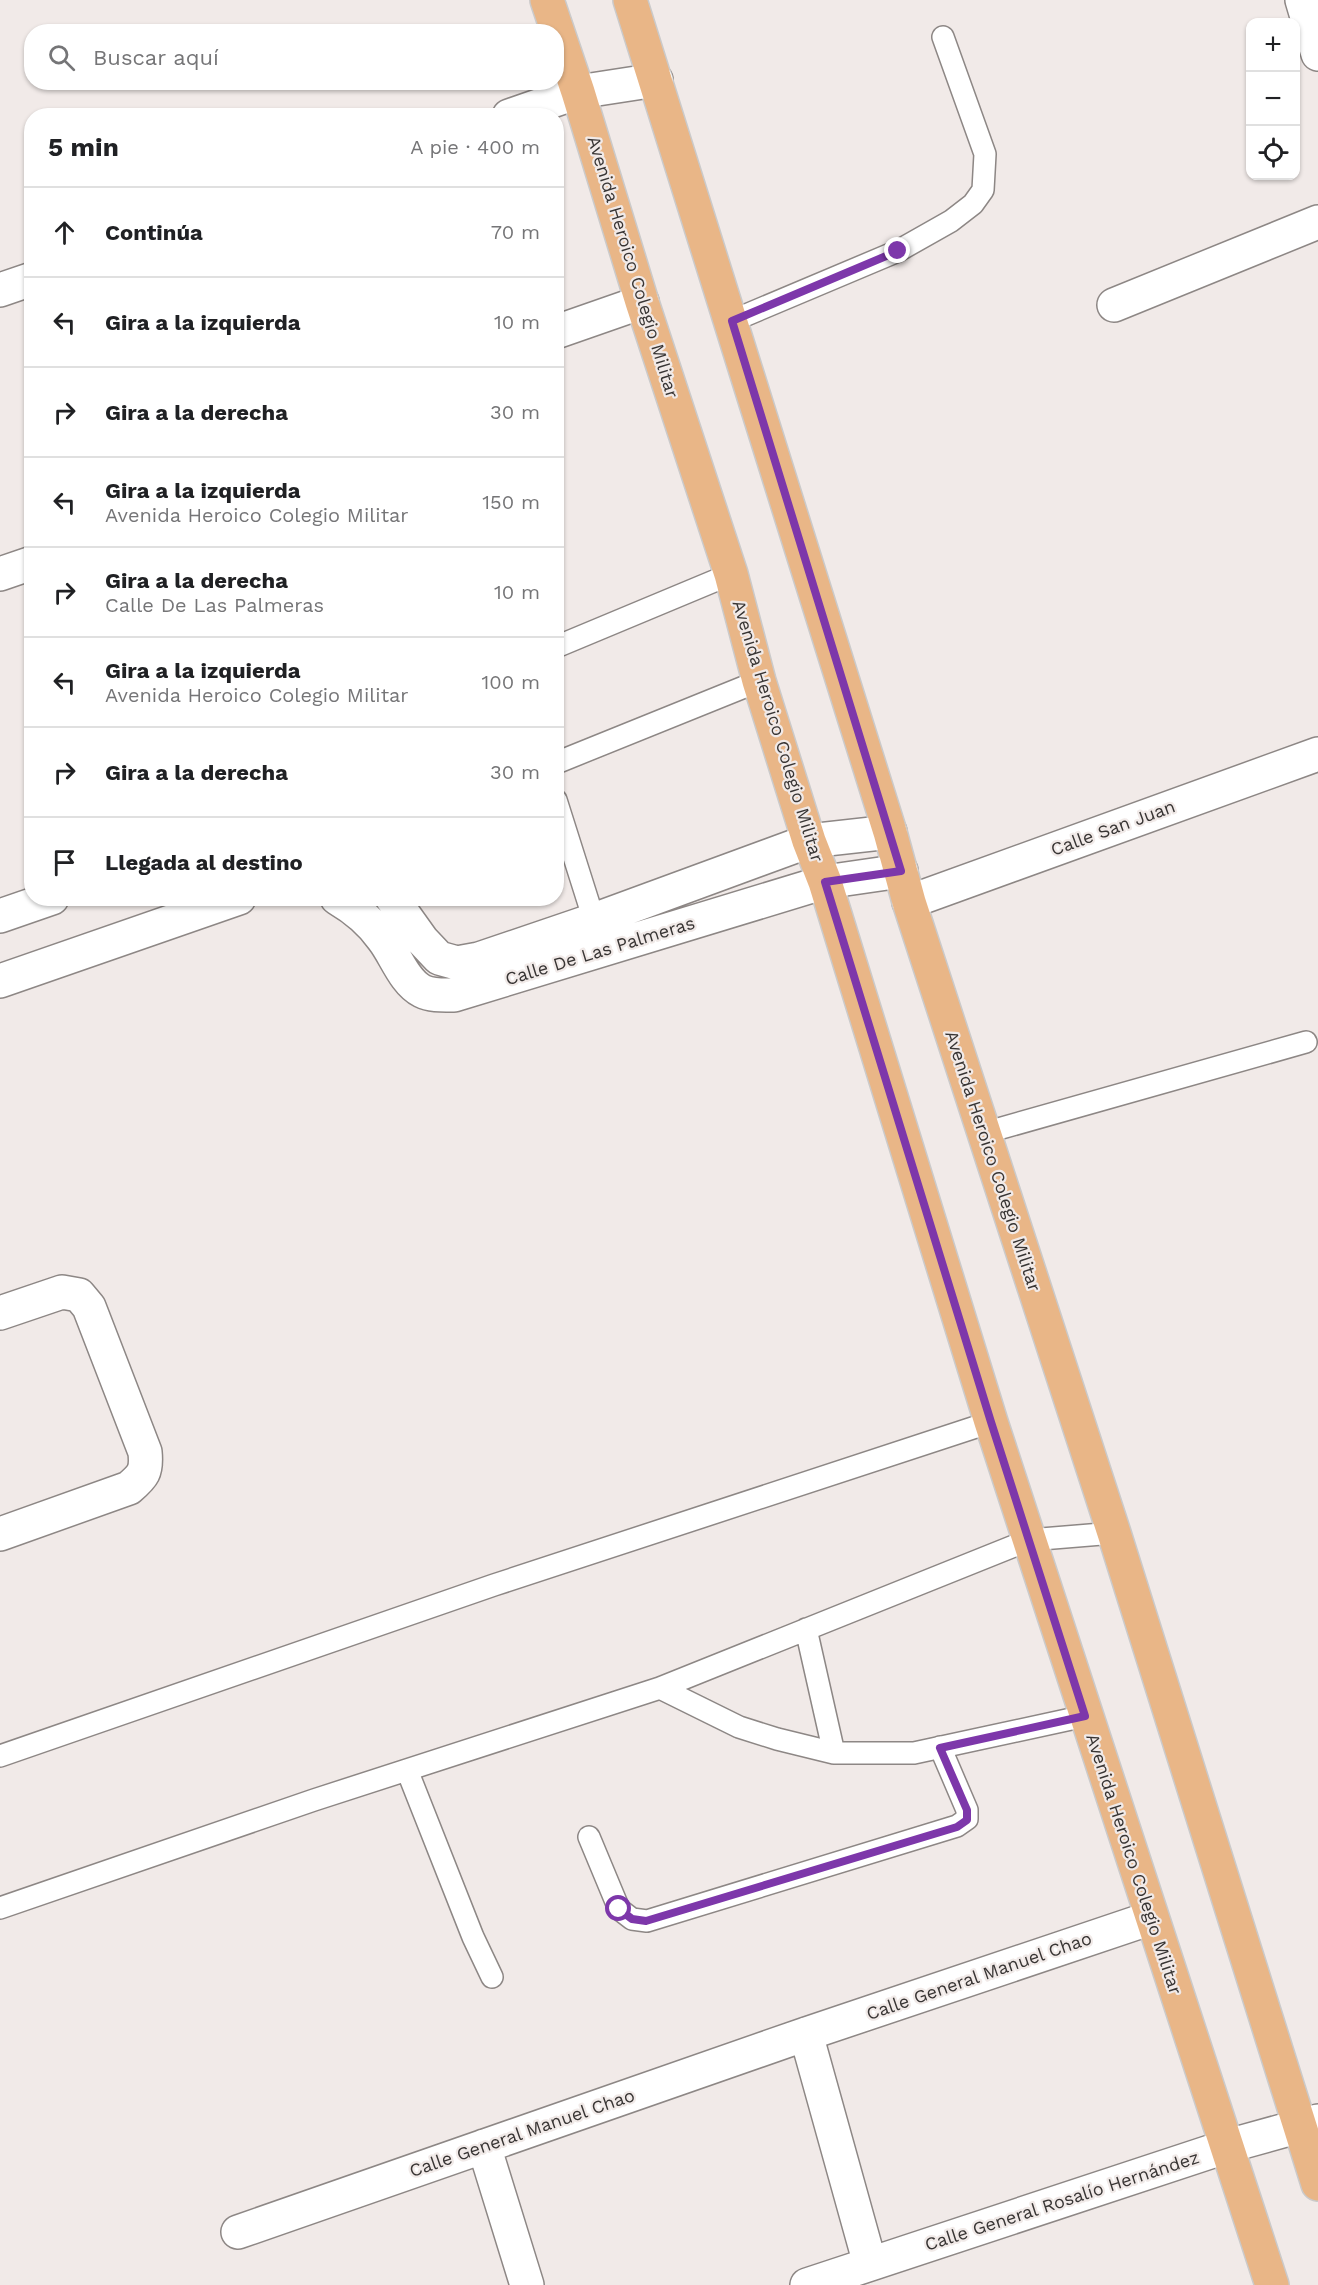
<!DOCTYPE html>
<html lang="es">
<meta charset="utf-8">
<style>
body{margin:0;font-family:"Work Sans",sans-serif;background:#f6f6f6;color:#202124}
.controls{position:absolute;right:18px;top:18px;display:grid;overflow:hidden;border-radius:12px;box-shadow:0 2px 4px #0004}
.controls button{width:54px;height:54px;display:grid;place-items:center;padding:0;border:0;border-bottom:2px solid #e0e0e0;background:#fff;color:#202124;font:30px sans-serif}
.stop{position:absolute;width:18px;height:18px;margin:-14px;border:4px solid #7d37aa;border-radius:50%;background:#fff}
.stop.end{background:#7d37aa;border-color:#fff;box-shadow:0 2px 6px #0008}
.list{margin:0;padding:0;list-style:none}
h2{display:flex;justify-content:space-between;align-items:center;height:78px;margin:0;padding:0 24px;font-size:26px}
h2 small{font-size:20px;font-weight:400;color:#757577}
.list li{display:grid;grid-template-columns:39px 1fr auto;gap:18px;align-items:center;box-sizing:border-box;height:90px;padding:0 24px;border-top:2px solid #e0e0e0}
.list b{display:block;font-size:22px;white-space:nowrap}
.list p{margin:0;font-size:20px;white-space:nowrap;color:#757577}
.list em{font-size:20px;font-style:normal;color:#757577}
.icon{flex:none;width:33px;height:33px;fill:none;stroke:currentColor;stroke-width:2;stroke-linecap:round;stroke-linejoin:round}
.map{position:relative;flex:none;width:1318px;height:2285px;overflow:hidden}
.search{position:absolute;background:#fff;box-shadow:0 2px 4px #0004;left:24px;top:24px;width:540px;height:66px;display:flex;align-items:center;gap:15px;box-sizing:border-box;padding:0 21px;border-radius:24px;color:#757577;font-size:22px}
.panel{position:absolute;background:#fff;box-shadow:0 2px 4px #0004;left:24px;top:108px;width:540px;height:798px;border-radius:24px}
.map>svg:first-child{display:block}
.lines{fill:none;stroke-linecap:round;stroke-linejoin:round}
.service-casing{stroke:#8d8785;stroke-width:24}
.minor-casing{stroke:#8d8785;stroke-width:36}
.primary-casing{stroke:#cbcaca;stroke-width:36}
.service{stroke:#fff;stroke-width:21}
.minor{stroke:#fff;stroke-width:33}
.primary{stroke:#e9b687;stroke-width:33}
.route{stroke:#7d37aa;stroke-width:8}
.labels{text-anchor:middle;stroke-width:4.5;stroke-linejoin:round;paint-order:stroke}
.street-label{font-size:18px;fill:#383534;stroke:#f1eae8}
</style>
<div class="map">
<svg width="1318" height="2285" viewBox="0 0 1318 2285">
<rect width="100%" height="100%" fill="#f1eae8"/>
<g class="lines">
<g class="service-casing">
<path id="service" d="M732 321 898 251 951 221 973 204 983 190 985 154 943 37
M556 647 731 574
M556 763 759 681
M556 800 594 920
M984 1133 1306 1042
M806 1629 834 1753
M660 1688 739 1727 777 1739 834 1753H914L1085 1716
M0 1756 494 1585 991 1422
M407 1770 473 1937 492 1977
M589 1837 619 1909 632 1919 647 1921 957 1826 967 1819V1810L940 1747
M0 1908 314 1800 660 1688 1029 1540 1114 1533"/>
</g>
<g class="minor-casing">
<path id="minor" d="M1302 0 1318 54
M509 116 578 92 656 80
M0 290 32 279
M1114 305 1318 222
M556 332 642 302
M0 574 32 563
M337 898C354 908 372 923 383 939 395 954 404 982 422 991 432 996 444 995 454 995L825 882 901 871
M392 898 422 940 439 958 457 963 479 959 594 920 809 841 890 832
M909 902 1318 754
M0 916 52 898
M0 981 239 898
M0 1313 62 1292 79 1295 89 1307 145 1452C147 1472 143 1476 129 1488L0 1534
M806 2034 870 2264
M484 2146 527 2285
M238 2232 806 2034 1151 1918
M807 2285 1228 2146 1318 2121"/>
</g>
<g class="primary-casing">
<path id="primary" d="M547 0 578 92 642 302 731 574 759 681 809 841 825 882 991 1422 1272 2285
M630 0 890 832 909 902 1114 1533 1318 2184"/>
</g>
<use href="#service" class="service"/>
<use href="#minor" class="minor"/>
<use href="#primary" class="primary"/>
</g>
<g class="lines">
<path class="route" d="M619 1909 632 1919 646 1921 957 1827 967 1820V1810L940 1748 1085 1716 991 1422 825 882 901 871 732 321 898 251"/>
</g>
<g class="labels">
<g class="street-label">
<text transform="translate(633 267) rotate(73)" y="6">Avenida Heroico Colegio Militar</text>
<text transform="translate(778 731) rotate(73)" y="6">Avenida Heroico Colegio Militar</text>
<text transform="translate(1113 828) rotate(-20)" y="6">Calle San Juan</text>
<text transform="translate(600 951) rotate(-17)" y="6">Calle De Las Palmeras</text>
<text transform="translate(993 1161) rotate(72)" y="6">Avenida Heroico Colegio Militar</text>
<text transform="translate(1134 1864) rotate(72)" y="6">Avenida Heroico Colegio Militar</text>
<text transform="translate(979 1976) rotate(-19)" y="6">Calle General Manuel Chao</text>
<text transform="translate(522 2133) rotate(-19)" y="6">Calle General Manuel Chao</text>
<text transform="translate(1062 2201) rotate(-18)" y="6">Calle General Rosalío Hernández</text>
</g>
</g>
</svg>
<div class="controls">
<button>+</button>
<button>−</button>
<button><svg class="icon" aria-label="locate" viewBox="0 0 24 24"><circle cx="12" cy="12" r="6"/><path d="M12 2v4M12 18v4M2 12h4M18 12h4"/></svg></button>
</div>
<div class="stop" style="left:619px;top:1909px"></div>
<div class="stop end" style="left:898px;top:251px"></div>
<div class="search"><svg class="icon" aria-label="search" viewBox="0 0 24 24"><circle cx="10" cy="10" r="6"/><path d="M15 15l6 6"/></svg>Buscar aquí</div>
<section class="panel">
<h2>5 min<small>A pie · 400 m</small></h2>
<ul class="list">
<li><svg class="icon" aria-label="ahead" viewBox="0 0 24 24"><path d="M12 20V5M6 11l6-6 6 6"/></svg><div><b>Continúa</b></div><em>70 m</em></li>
<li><svg class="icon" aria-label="left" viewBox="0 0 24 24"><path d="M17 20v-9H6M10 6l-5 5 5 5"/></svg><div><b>Gira a la izquierda</b></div><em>10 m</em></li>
<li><svg class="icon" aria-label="right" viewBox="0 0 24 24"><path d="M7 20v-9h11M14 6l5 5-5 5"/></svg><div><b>Gira a la derecha</b></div><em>30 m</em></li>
<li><svg class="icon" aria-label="left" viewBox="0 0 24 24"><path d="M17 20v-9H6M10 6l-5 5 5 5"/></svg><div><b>Gira a la izquierda</b><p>Avenida Heroico Colegio Militar</p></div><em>150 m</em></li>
<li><svg class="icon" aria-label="right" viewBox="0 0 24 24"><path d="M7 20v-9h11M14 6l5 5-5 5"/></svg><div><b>Gira a la derecha</b><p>Calle De Las Palmeras</p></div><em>10 m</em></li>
<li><svg class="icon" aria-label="left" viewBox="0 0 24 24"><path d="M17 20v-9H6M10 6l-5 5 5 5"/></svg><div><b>Gira a la izquierda</b><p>Avenida Heroico Colegio Militar</p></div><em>100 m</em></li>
<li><svg class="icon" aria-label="right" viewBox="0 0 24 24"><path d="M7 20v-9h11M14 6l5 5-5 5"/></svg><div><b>Gira a la derecha</b></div><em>30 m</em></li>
<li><svg class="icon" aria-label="arrive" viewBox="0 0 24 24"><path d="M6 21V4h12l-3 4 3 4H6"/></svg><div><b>Llegada al destino</b></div></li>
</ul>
</section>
</div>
